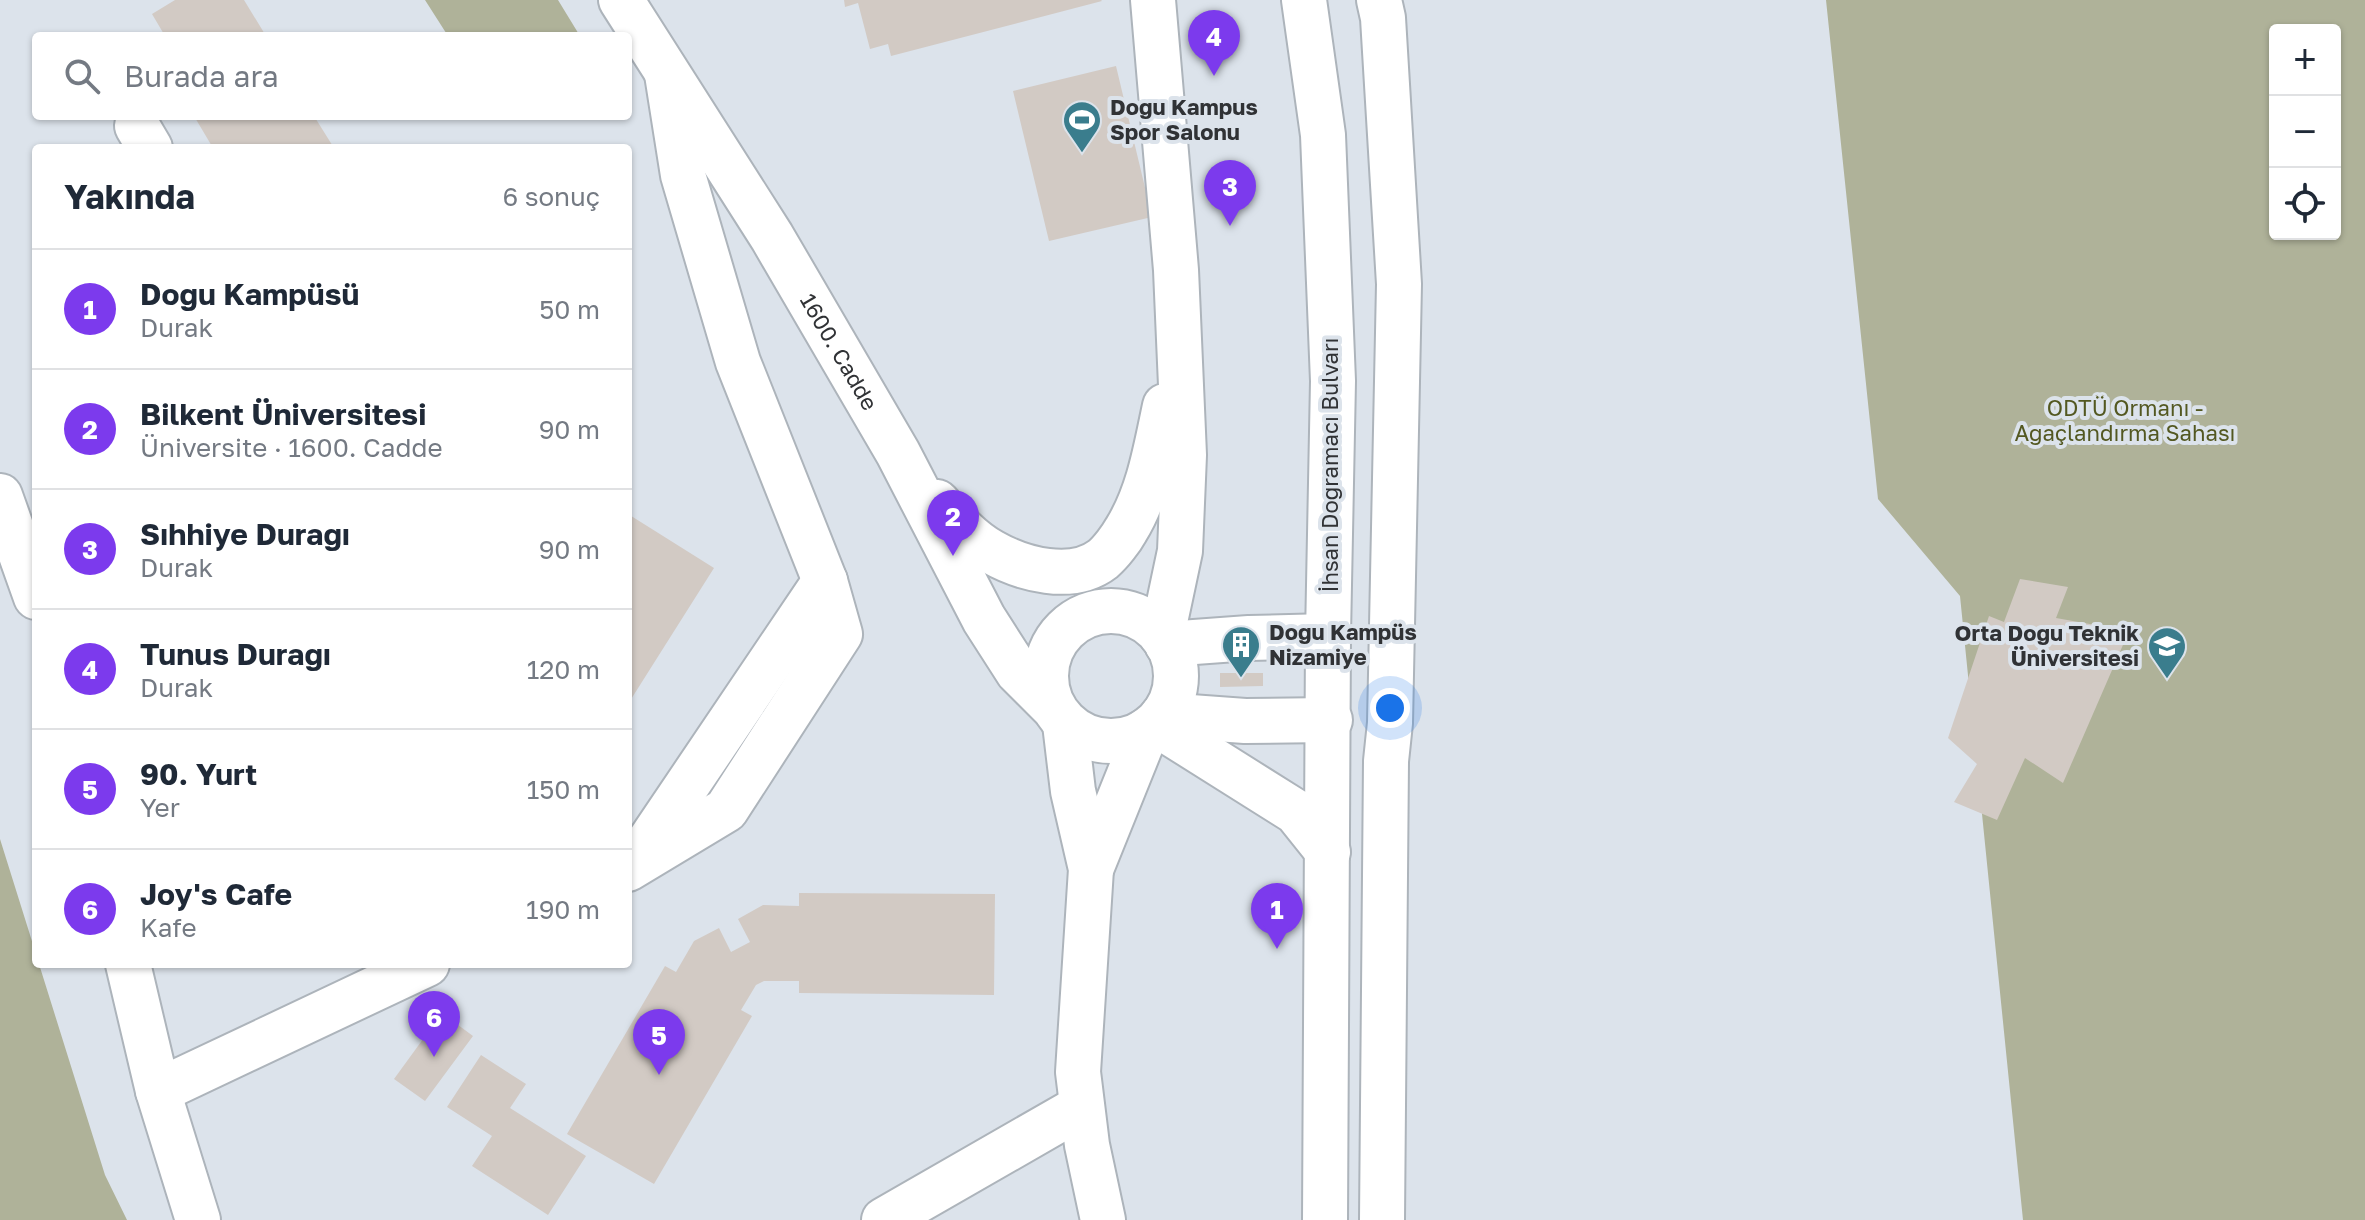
<!DOCTYPE html>
<html lang="tr">
<meta charset="utf-8">
<style>
body{margin:0;font-family:"Golos Text",sans-serif;background:#f6f6f7;color:#1f2937}
.controls{position:absolute;right:24px;top:24px;display:grid;overflow:hidden;border-radius:8px;box-shadow:0 2px 6px #0004}
.controls button{width:72px;height:72px;display:grid;place-items:center;padding:0;border:0;border-bottom:2px solid #e0e1e3;background:#fff;color:#1f2937;font:40px sans-serif}
.you{position:absolute;left:1390px;top:708px;width:28px;height:28px;margin:-20px;border:6px solid #fff;border-radius:50%;background:#1a73e8;box-shadow:0 0 0 12px #1a73e833}
.badge{display:grid;place-items:center;width:52px;height:52px;border-radius:50%;background:#7c3aed;color:#fff;font-size:26px;font-weight:700}
.pin{position:absolute;translate:-50% -66px;filter:drop-shadow(0 2px 4px #0008)}
.pin::after{content:'';position:absolute;top:42px;width:28px;height:24px;background:inherit;clip-path:polygon(0 0,100% 0,50% 100%)}
.list{margin:0;padding:0;list-style:none}
h2{display:flex;justify-content:space-between;align-items:center;height:104px;margin:0;padding:0 32px;font-size:34px}
h2 small{font-size:26px;font-weight:400;color:#747a83}
.list li{display:grid;grid-template-columns:52px 1fr auto;gap:24px;align-items:center;box-sizing:border-box;height:120px;padding:0 32px;border-top:2px solid #e0e1e3}
.list b{display:block;font-size:30px;white-space:nowrap}
.list p{margin:0;font-size:26px;white-space:nowrap;color:#747a83}
.list em{font-size:26px;font-style:normal;color:#747a83}
.icon{flex:none;width:44px;height:44px;fill:none;stroke:currentColor;stroke-width:2;stroke-linecap:round;stroke-linejoin:round}
.map{position:relative;flex:none;width:2365px;height:1220px;overflow:hidden}
.search{position:absolute;background:#fff;box-shadow:0 2px 6px #0004;left:32px;top:32px;width:600px;height:88px;display:flex;align-items:center;gap:20px;box-sizing:border-box;padding:0 28px;border-radius:8px;color:#747a83;font-size:30px}
.panel{position:absolute;background:#fff;box-shadow:0 2px 6px #0004;left:32px;top:144px;width:600px;height:824px;border-radius:8px}
.map>svg:first-child{display:block}
.green{fill:#afb299;fill-rule:evenodd}
.building{fill:#d2cac4}
.lines{fill:none;stroke-linecap:round;stroke-linejoin:round}
.minor-casing{stroke:#adb4bb;stroke-width:48}
.major-casing{stroke:#adb4bb;stroke-width:48}
.minor{stroke:#fff;stroke-width:44}
.major{stroke:#fff;stroke-width:44}
.labels{text-anchor:middle;stroke-width:8;stroke-linejoin:round;paint-order:stroke}
.poi-label{font-size:22px;font-weight:bold;fill:#303235;stroke:#dce3eb;text-anchor:start}
.street-label{font-size:22px;fill:#303235;stroke:#dce3eb}
.park-label{font-size:22px;fill:#535821;stroke:#dce3eb}
</style>
<div class="map">
<svg width="2365" height="1220" viewBox="0 0 2365 1220">
<rect width="100%" height="100%" fill="#dce3eb"/>
<path class="green" d="M425 0H558L580 36H448Z
M1826 0H2365V1220H2023L1960 596 1878 499ZM2275 30H2335V234H2275Z
M0 839 36 954V964H39L105 1175 127 1220H0Z"/>
<path class="building" d="M175 0H244L266 36H165L152 14Z
M844 0H1101L1102 1 891 56 888 44 870 49 858 3 845 7Z
M1116 66 1152 217 1049 241 1013 91Z
M194 116H314L334 148H213Z
M628 514 714 568 628 704Z
M2020 579 2068 587 2056 618 2129 631 2063 783 2025 758 1997 820 1954 802 1977 764 1948 738 1989 616 2004 622Z
M1220 673H1263V686L1220 687Z
M799 893 995 894 994 995 799 993V981H764L756 985 741 1010 752 1016 654 1184 567 1134 665 966 676 972 694 941 719 928 731 952 750 942 738 919 763 905 799 906Z
M442 1013 473 1036 425 1101 394 1079Z
M481 1055 526 1084 510 1108 586 1156 548 1215 472 1166 492 1136 447 1107Z"/>
<g class="lines">
<g class="minor-casing">
<g id="minor">
<path id="s1" d="M621 0 772 237 898 453 984 619 1018 672 1052 706"/>
<path d="M1153 0 1176 270 1184 455 1180 551 1162 636"/>
<path d="M137 126 150 148"/>
<path d="M0 496 36 597"/>
<path d="M937 502C953 520 970 540 992 552 1022 569 1072 583 1103 559 1111 552 1121 539 1126 530 1149 493 1156 448 1165 406"/>
<circle cx="1111" cy="676" r="65"/>
<path d="M1167 644 1249 638 1328 636"/>
<path d="M1163 715 1245 721 1330 720"/>
<path d="M1065 724 1073 791 1091 869 1078 1072 1087 1145 1103 1220"/>
<path d="M1156 724 1296 812 1328 852"/>
<path d="M640 855 825 581"/>
<path d="M628 869 726 810 840 634 825 581 738 362 683 175 667 74"/>
<path d="M1091 869 1147 730"/>
<path d="M128 964 158 1091 427 964"/>
<path d="M158 1091 198 1220"/>
<path d="M884 1220 1081 1107"/>
</g>
</g>
<g class="major-casing">
<path id="major" d="M1304 0 1323 135 1333 381 1328 636 1325 1220
M1379 0 1383 18 1399 284 1390 723 1386 761 1382 1220"/>
</g>
<use href="#minor" class="minor"/>
<use href="#major" class="major"/>
</g>
<defs>
<g id="stadium-pin" transform="scale(2)"><path d="M0 17L-7.5 6A9.5 9.5 0 1 1 7.5 6Z" fill="#3a7d8d" stroke="#dce3eb"/><path d="M0-5a6.5 5 0 1 0 0 10a6.5 5 0 1 0 0-10ZM-3.5-1.8h7v3.6h-7Z" fill="#fff"/></g>
<g id="building-pin" transform="scale(2)"><path d="M0 17L-7.5 6A9.5 9.5 0 1 1 7.5 6Z" fill="#3a7d8d" stroke="#dce3eb"/><path d="M-4-6H4V6H1V3H-1V6H-4ZM-2.5-4.3h1.7v1.8h-1.7ZM.8-4.3h1.7v1.8H.8ZM-2.5-1h1.7V.8h-1.7ZM.8-1h1.7V.8H.8Z" fill="#fff"/></g>
<g id="university-pin" transform="scale(2)"><path d="M0 17L-7.5 6A9.5 9.5 0 1 1 7.5 6Z" fill="#3a7d8d" stroke="#dce3eb"/><path d="M0-5L7-2L0 1L-7-2ZM-4 1L0 2.5L4 1V4Q0 6-4 4Z" fill="#fff"/></g>
</defs>
<g fill-rule="evenodd">
<use href="#stadium-pin" x="1082" y="120"/>
<use href="#building-pin" x="1241" y="645"/>
<use href="#university-pin" x="2167" y="646"/>
</g>
<g class="labels">
<g class="poi-label">
<text x="1110" y="115">Doğu Kampus<tspan x="1110" dy="25">Spor Salonu</tspan></text>
<text x="1269" y="640">Doğu Kampüs<tspan x="1269" dy="25">Nizamiye</tspan></text>
<text x="2139" y="641" text-anchor="end">Orta Doğu Teknik<tspan x="2139" dy="25">Üniversitesi</tspan></text>
</g>
<g class="street-label">
<text dy="8" stroke="none"><textPath href="#s1" startOffset="414">1600. Cadde</textPath></text>
<text transform="translate(1330 465) rotate(-90)" y="8">İhsan Doğramacı Bulvarı</text>
</g>
<g class="park-label">
<text x="2125" y="416">ODTÜ Ormanı -<tspan x="2125" dy="25">Ağaçlandırma Sahası</tspan></text>
</g>
</g>
</svg>
<div class="controls">
<button>+</button>
<button>−</button>
<button><svg class="icon" aria-label="locate" viewBox="0 0 24 24"><circle cx="12" cy="12" r="6"/><path d="M12 2v4M12 18v4M2 12h4M18 12h4"/></svg></button>
</div>
<div class="you"></div>
<div class="pin badge" style="left:1277px;top:949px">1</div>
<div class="pin badge" style="left:953px;top:556px">2</div>
<div class="pin badge" style="left:1230px;top:226px">3</div>
<div class="pin badge" style="left:1214px;top:76px">4</div>
<div class="pin badge" style="left:659px;top:1075px">5</div>
<div class="pin badge" style="left:434px;top:1057px">6</div>
<div class="search"><svg class="icon" aria-label="search" viewBox="0 0 24 24"><circle cx="10" cy="10" r="6"/><path d="M15 15l6 6"/></svg>Burada ara</div>
<section class="panel">
<h2>Yakında<small>6 sonuç</small></h2>
<ul class="list">
<li><span class="badge">1</span><div><b>Doğu Kampüsü</b><p>Durak</p></div><em>50 m</em></li>
<li><span class="badge">2</span><div><b>Bilkent Üniversitesi</b><p>Üniversite · 1600. Cadde</p></div><em>90 m</em></li>
<li><span class="badge">3</span><div><b>Sıhhiye Durağı</b><p>Durak</p></div><em>90 m</em></li>
<li><span class="badge">4</span><div><b>Tunus Durağı</b><p>Durak</p></div><em>120 m</em></li>
<li><span class="badge">5</span><div><b>90. Yurt</b><p>Yer</p></div><em>150 m</em></li>
<li><span class="badge">6</span><div><b>Joy's Cafe</b><p>Kafe</p></div><em>190 m</em></li>
</ul>
</section>
</div>
